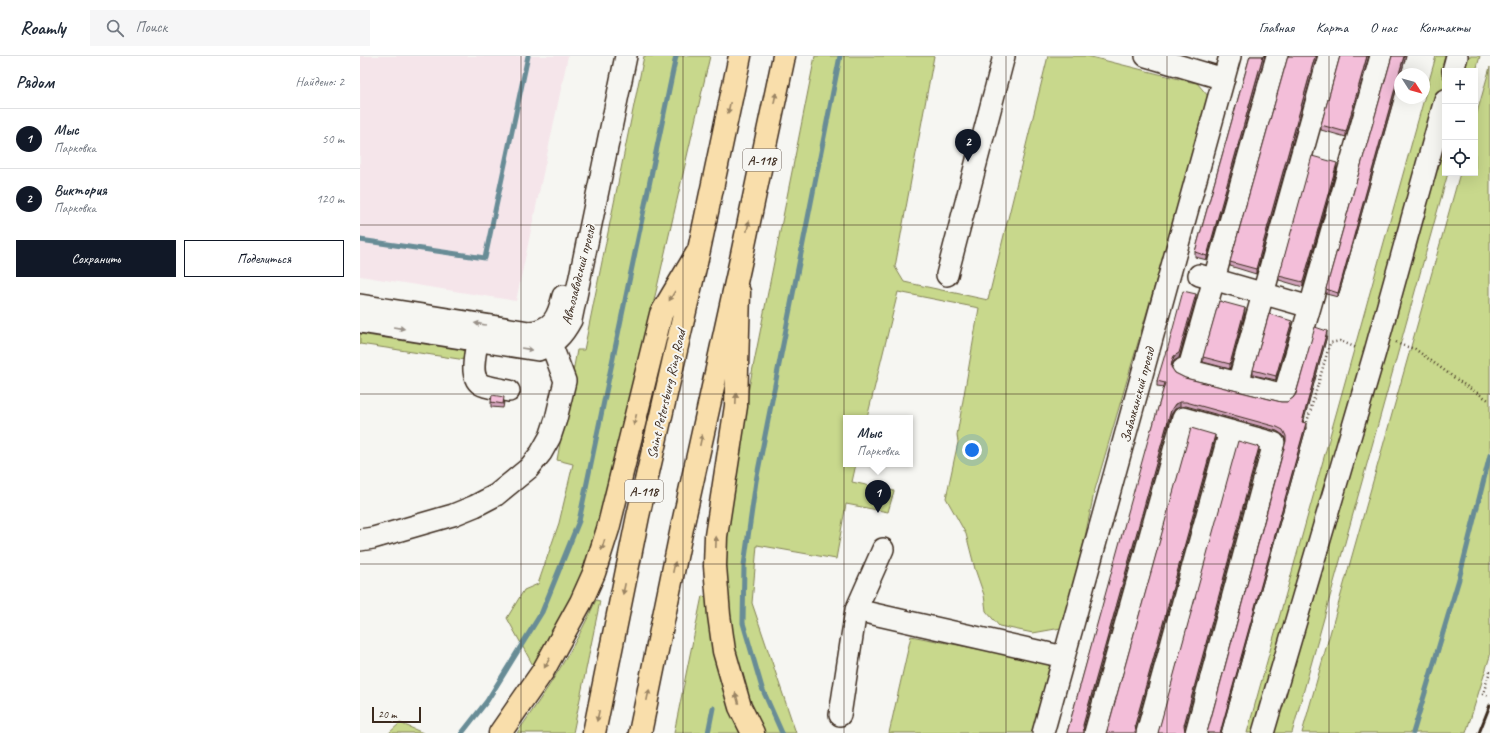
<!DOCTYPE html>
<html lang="ru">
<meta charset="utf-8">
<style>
body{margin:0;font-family:Caveat,sans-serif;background:#f6f6f7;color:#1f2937}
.controls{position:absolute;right:12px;top:12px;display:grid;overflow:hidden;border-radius:0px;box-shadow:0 4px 16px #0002}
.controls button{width:36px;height:36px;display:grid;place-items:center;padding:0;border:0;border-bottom:1px solid #e0e1e3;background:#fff;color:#1f2937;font:20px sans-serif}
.compass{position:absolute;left:1034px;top:12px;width:36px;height:36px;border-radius:50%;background:#fff;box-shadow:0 4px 16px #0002;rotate:126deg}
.scale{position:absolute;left:12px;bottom:10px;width:49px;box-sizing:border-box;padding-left:4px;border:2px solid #3b2a1e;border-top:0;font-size:11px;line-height:14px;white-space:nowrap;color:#3b2a1e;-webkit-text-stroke:3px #f6f6f2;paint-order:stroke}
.you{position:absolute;left:612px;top:394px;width:14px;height:14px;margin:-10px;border:3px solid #fff;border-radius:50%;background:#1a73e8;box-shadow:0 0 0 6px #1a73e833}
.badge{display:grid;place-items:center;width:26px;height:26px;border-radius:50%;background:#111827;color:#fff;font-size:13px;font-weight:700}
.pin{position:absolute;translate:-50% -33px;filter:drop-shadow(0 1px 2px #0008)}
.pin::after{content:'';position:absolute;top:21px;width:14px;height:12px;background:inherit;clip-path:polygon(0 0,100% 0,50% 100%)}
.popup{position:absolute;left:483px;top:359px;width:70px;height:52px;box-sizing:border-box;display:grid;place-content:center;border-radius:0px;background:#fff;filter:drop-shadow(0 1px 3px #0005);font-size:13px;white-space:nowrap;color:#747a83}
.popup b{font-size:15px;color:#1f2937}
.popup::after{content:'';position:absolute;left:50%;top:100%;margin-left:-8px;border:8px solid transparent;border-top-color:#fff}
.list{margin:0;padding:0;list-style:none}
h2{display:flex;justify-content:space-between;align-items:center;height:52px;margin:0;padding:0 16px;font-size:17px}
h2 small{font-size:13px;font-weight:400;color:#747a83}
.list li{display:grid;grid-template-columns:26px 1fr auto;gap:12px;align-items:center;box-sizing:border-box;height:60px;padding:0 16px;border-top:1px solid #e0e1e3}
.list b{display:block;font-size:15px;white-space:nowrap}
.list p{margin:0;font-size:13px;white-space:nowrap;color:#747a83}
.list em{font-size:13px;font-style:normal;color:#747a83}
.actions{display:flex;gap:8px;padding:12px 16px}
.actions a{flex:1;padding:9px 0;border:1px solid #111827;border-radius:0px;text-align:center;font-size:14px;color:#111827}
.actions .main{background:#111827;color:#fff}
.icon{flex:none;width:22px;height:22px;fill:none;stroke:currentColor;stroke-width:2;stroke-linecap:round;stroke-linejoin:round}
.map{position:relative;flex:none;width:1130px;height:677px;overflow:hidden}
header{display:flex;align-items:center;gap:24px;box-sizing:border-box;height:56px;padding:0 20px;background:#fff;border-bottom:1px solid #e0e1e3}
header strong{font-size:19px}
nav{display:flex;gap:22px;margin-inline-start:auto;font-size:14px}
.search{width:280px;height:36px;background:#f6f6f7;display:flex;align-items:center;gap:10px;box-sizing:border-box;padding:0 14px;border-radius:0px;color:#747a83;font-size:15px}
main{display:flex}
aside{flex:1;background:#fff}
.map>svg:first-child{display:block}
.built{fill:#f5e5ea}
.green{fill:#c8d88c;stroke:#828155}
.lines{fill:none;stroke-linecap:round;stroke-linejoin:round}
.stream{stroke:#678c96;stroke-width:5}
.minor-casing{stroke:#3b2a1e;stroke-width:24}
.major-casing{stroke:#3b2a1e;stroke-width:25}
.highway-casing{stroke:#3b2a1e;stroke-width:25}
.path{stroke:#3b2a1e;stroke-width:2.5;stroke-dasharray:1 3;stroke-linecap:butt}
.minor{stroke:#f6f6f2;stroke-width:21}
.major{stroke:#f9deab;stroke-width:22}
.highway{stroke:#f9deab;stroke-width:22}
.rail{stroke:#3b2a1e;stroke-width:3}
.wall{fill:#d1a3bb;stroke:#3b2a1e}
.shaded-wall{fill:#aa8598;stroke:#3b2a1e}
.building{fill:#f3bed9;stroke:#3b2a1e}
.oneway{fill:#9a8464}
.oneway2{fill:#989088}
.grid{fill:none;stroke:#3b2a1e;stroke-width:1;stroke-opacity:0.55}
.labels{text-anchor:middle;stroke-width:4;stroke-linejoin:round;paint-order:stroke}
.shield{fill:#f6f6f2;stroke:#73675e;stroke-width:1}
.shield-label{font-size:13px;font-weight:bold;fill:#3b2a1e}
.street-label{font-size:14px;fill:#3b2a1e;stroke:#f6f6f2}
</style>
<header>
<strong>Roamly</strong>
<div class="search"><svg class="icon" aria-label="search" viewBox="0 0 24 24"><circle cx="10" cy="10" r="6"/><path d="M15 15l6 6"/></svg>Поиск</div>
<nav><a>Главная</a><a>Карта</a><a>О нас</a><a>Контакты</a></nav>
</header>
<main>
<aside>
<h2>Рядом<small>Найдено: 2</small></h2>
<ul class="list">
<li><span class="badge">1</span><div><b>Мыс</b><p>Парковка</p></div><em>50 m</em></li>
<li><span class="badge">2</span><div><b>Виктория</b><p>Парковка</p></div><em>120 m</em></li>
</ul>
<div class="actions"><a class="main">Сохранить</a><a>Поделиться</a></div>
</aside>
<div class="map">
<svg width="1130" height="677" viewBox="0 0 1130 677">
<rect width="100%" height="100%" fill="#f6f6f2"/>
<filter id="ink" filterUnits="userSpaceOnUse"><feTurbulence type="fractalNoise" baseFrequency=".025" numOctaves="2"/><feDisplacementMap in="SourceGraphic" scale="8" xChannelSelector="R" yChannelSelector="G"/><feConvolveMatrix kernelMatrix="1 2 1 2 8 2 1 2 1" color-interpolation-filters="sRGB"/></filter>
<g filter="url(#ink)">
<path class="built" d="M0 0H208L156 245 0 220Z"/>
<path class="green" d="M284 0H350L249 441 221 526 175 613 147 562 164 534 178 528 199 467 213 408 197 404 217 294H224Z
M455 0H574L535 211 544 226 628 244 688 0H727L831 26 837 27 848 40 843 64 734 437 711 549 701 572 673 577 639 570 626 555 624 539 615 513 606 478 586 442 598 386 597 379 619 252 538 236 507 362H486V408H496L492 426 534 435 528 456 486 448 476 503 397 489 392 547 436 677H404L393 655 377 610 366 540 365 466 371 422Z
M1076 0H1120L1115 19V15H1085V117H1088L932 677H887Z
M1130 11V600L1106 677H942L1100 117H1115V64Z
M0 278 109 295 112 305 0 288Z
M342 540 347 541 359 619 381 677H314Z
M236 544 240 545 213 677H157C187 634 215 592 236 544Z
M551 580 685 606 692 613 675 677H529Z
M40 667 63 677H29Z"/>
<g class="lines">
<path class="stream" d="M0 184 125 202 168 0
M102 677 127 645 182 556 219 465 316 0
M348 677 353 652
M422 677 402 632 383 567 384 509 396 425 480 0
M1053 677 1099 523 1130 399"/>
<g class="minor-casing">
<path id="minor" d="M786 0 864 23
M1093 15 1097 0
M587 219 644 0
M839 219 950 251
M0 249 169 276C193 274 198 261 203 240
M0 266 178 294C194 289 203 279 211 264L266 0
M117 285C116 298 107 325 125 330 133 332 141 333 149 335
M823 313 924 339 950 251 1021 0
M828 315 917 0
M878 328 969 0
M0 484 13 482 93 459 115 450 136 439 169 412 181 397 190 381 196 363 205 325 187 277
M496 554 704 601
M480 659 496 554 523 493
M683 677 870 0
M735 677 823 362 914 387 836 677
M787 677 870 375
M903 677 1015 296 1085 44"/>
</g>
<g class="major-casing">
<path id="major" d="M379 236 376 350 356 480 355 510 359 559 364 595 380 651 393 677
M140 677 183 615 221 546 234 517 248 473 301 258 336 199"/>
</g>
<g class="highway-casing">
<path id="highway" d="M234 677 278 460 339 194 380 0
M280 677 322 472 380 208 424 0"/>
</g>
<path class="path" d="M1036 286 1041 289 1055 293 1103 328 1130 345
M797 329 807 333
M944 369 947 366 970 287 980 285 997 292
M1130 615 1123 638 1130 640"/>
<use href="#minor" class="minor"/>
<use href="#major" class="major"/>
<use href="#highway" class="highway"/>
<path class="rail" d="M1119 677 1130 649"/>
</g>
<path class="wall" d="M890 0H905L847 204 835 201V196Z
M928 0H957L896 218 870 210V206Z
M980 0H1009L986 81 961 74V69Z
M1032 0H1046L978 241 966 238V233Z
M977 111 943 231 919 224V220Z
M836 243 819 302 814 305 812 310 811 311 815 317 825 322 921 346H927L933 342 967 280 943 366 946 372 861 677H847L926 384 923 379 917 375 826 350 820 351 815 353 811 359 707 677 804 331 797 330V325L807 295Z
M885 257 870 313 843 306V301Z
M932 270 916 324 893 319V314Z
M131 346H144L143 352 131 351Z"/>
<path class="shaded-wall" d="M903 0H905L847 204V200Z
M955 0H957L896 218V213Z
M1007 0H1009L986 81V76Z
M1044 0H1046L1041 18H1040V20L978 241V237Z
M977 107V111L943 231V226Z
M836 238V243L819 302 814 305 812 310V305L814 300Z
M885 252V257L870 313V308Z
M932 265V270L916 324V320Z
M967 275V280L942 371V366Z
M820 346V351L815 353 811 359 723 674V669L811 354 815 348Z
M946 367V372L861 677H860Z
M855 379V383L775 674V669Z
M899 391V395L824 674V669Z"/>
<path class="building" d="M890 0H903L847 200 835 196Z
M928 0H955L896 213 870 206Z
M980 0H1007L986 76 961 69Z
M1032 0H1044L978 237 966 233Z
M952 100 977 107 943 226 919 220Z
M823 235 836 238 819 297 814 300 812 305 811 311 815 317 825 322 921 346H927L933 342 936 338 955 271 967 275 942 366 946 367 860 677H847L926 385V380L923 374 917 371 826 346H820L815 348 811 354 723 669 724 676V677H707L791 373H792L805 327 797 325 806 295H807Z
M859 245 885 252 870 308 843 301Z
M909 258 932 265 916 320 893 314Z
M132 339 144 341 143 348 131 346Z
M831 372 855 379 775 669 776 676V677H746L747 675Z
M878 385 899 391 824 669 825 676V677H798Z"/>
<defs><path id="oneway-solid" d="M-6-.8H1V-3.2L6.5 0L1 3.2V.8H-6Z"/></defs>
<g class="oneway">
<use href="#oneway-solid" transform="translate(415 42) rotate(-78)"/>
<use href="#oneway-solid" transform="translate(369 52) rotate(102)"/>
<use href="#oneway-solid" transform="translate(388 170) rotate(-78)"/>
<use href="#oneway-solid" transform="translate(312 240) rotate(121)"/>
<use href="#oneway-solid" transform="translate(376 343) rotate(-88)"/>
<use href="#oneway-solid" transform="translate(275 364) rotate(104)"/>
<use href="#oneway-solid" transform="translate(341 384) rotate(-78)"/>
<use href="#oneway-solid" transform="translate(356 486) rotate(-88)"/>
<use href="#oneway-solid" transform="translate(243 489) rotate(107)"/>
<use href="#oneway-solid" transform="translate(314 511) rotate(-78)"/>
<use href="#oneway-solid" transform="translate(264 533) rotate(102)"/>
<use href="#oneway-solid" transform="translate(187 607) rotate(119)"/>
<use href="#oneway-solid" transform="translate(288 639) rotate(-78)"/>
<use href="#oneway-solid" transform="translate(377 642) rotate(-105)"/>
<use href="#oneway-solid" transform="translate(238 660) rotate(102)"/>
</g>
<g class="oneway2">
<use href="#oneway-solid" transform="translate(120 268) rotate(-171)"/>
<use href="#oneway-solid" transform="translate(39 272) rotate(9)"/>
<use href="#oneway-solid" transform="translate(167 293) rotate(9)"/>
</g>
</g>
<path class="grid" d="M161 0V677M323 0V677M484 0V677M646 0V677M807 0V677M969 0V677M0 169H1130M0 338H1130M0 508H1130"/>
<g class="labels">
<g class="shield">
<rect x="383" y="93" width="38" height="22" rx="3"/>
<rect x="265" y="424" width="38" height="22" rx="3"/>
</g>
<g class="shield-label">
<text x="402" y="109">А-118</text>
<text x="284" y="440">А-118</text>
</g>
<g class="street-label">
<text transform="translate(218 219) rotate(-76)" y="5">Автозаводский проезд</text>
<text transform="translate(306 338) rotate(-77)" y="5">Saint Petersburg Ring Road</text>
<text transform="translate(777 339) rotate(-75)" y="5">Забалканский проезд</text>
</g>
</g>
</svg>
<div class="controls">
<button>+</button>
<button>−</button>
<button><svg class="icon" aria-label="locate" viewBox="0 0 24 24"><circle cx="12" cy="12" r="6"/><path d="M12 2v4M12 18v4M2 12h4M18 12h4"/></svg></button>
</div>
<svg class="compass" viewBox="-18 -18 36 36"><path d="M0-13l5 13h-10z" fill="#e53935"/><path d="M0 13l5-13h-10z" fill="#747a83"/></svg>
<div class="scale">20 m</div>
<div class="you"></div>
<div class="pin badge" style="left:518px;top:457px">1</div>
<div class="popup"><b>Мыс</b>Парковка</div>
<div class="pin badge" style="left:608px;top:106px">2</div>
</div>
</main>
